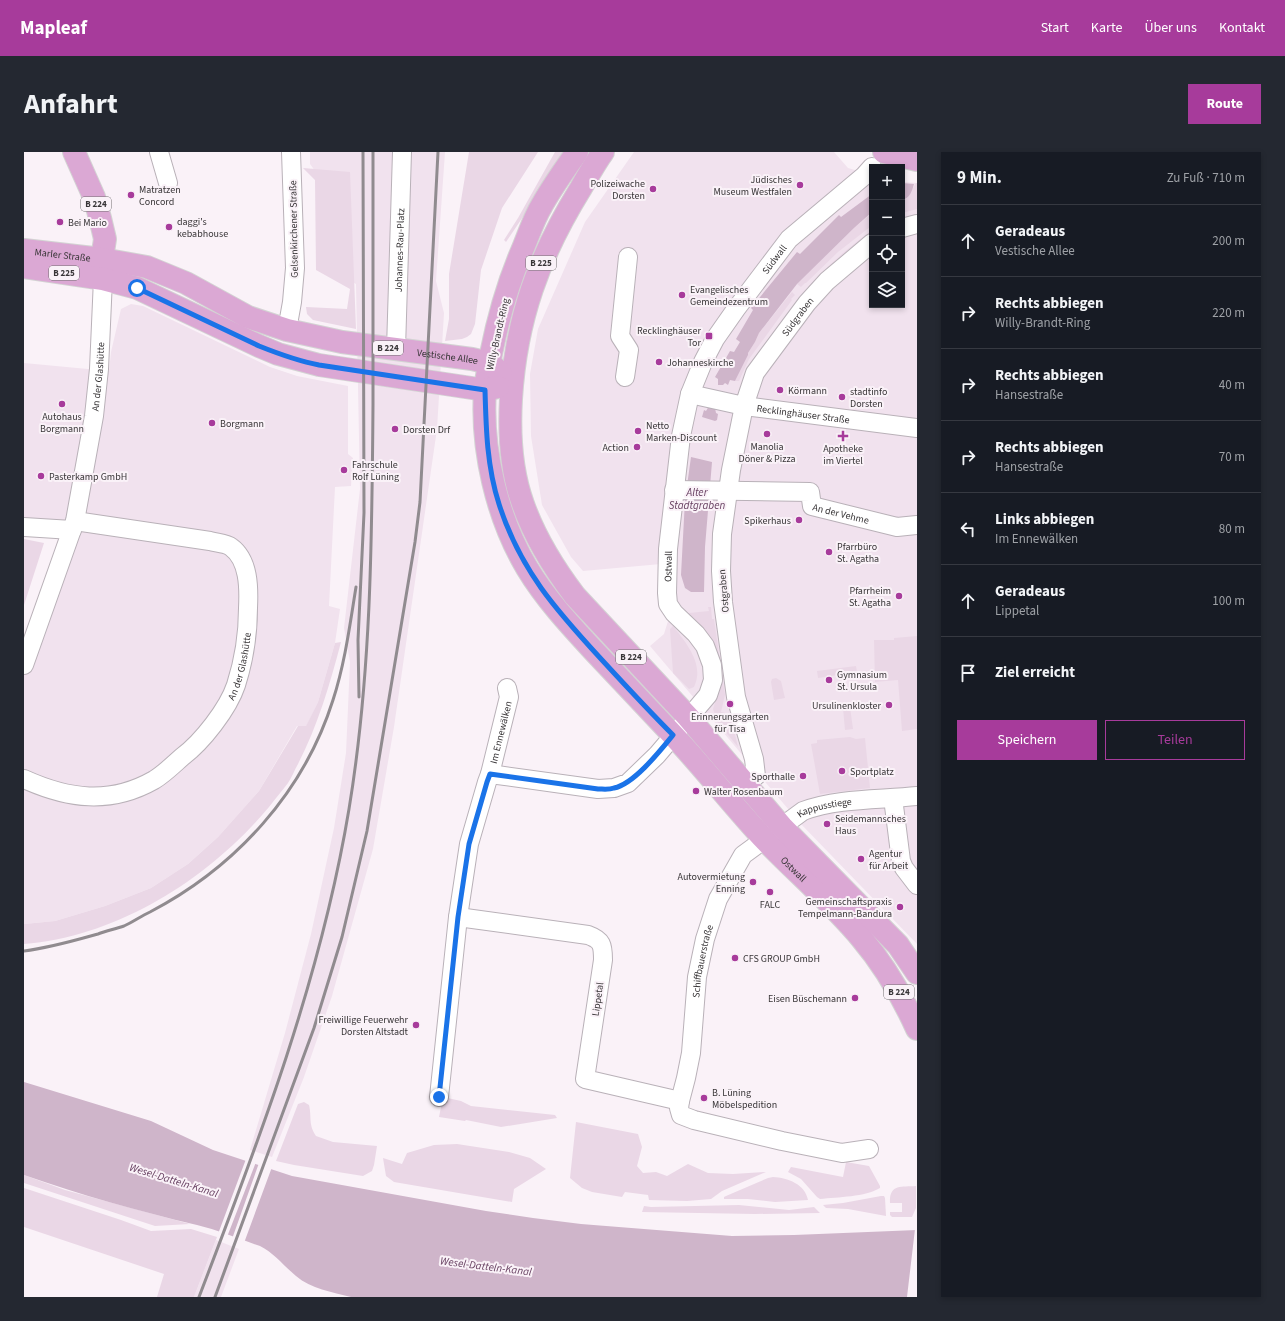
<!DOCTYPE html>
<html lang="de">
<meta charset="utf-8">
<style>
body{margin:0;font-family:"Source Sans 3",sans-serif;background:#242831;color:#f1f3f6}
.controls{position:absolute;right:12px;top:12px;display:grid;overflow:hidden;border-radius:0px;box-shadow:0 2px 6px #0003}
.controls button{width:36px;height:36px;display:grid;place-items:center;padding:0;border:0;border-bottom:1px solid #363941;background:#171b24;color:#f1f3f6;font:20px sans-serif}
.stop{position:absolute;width:12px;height:12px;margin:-9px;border:3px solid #1a73e8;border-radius:50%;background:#fff}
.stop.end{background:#1a73e8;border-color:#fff;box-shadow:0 1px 4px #0008}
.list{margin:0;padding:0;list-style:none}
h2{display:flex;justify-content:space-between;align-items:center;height:52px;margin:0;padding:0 16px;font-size:17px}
h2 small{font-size:13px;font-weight:400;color:#9ea1a6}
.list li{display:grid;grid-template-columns:26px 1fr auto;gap:12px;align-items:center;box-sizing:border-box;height:72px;padding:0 16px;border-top:1px solid #363941}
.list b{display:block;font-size:15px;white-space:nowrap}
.list p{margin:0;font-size:13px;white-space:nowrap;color:#9ea1a6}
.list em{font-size:13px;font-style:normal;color:#9ea1a6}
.actions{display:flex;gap:8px;padding:12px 16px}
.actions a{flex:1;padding:9px 0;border:1px solid #a73b9b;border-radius:0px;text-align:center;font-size:14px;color:#a73b9b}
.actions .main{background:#a73b9b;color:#fff}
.icon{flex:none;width:22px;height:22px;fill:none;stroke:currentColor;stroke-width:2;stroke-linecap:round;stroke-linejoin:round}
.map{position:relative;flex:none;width:893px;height:1145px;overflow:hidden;border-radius:0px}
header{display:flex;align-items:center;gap:24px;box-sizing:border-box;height:56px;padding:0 20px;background:#a73b9b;color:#fff}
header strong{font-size:19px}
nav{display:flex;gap:22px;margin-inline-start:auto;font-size:14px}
.intro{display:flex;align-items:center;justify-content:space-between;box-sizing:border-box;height:96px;padding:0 24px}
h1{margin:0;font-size:28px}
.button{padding:10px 18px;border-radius:0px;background:#a73b9b;color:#fff;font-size:14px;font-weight:700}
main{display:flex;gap:24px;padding:0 24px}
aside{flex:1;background:#171b24;border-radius:0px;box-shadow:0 2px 6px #0003}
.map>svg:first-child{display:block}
.built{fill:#f1e2ee}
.green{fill:#ead7e6}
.water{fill:#cfb5ca}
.pier{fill:#faf2f8}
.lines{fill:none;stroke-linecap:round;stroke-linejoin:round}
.minor-casing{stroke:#b9b1b8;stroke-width:20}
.major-casing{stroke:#d3d3d3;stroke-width:24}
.minor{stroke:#fff;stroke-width:18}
.major{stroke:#dba8d4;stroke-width:22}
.rail{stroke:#908b8f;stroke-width:3}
.route{stroke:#1a73e8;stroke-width:5}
.poi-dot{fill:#a73b9b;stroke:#faf2f8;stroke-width:1.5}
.labels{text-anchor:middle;stroke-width:4;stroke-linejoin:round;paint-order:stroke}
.shield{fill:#faf2f8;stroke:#726e71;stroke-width:1}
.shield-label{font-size:9px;font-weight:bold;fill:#383537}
.poi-label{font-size:10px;fill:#383537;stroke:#faf2f8;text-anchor:start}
.street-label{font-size:10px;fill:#383537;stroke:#faf2f8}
.water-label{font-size:11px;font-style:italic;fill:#684162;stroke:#faf2f8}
</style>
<header>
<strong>Mapleaf</strong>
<nav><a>Start</a><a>Karte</a><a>Über uns</a><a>Kontakt</a></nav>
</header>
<div class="intro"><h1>Anfahrt</h1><a class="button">Route</a></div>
<main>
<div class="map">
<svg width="893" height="1145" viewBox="0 0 893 1145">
<rect width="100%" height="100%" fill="#faf2f8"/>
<path class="built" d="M286 0H421L412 129 420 161 413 277 370 575 349 697 308 844 280 925 248 1005 226 998 261 881 287 782 310 676 322 601 326 510 320 476 336 337 332 132 303 116 300 31 286 12Z
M610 0H810L824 16 848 23V153H878V30L893 31V792L776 671 626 494 640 482 644 469 636 442 637 412 559 419 547 405 518 353 507 284 506 222 514 177 561 70Z
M107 152 119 154 246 215 273 224 324 234V302L329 306 327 334 311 335 305 454 316 457 311 491 294 550 282 575 273 574 235 639 194 685 164 712 127 736 81 754 31 769 0 772V500L47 378 0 375V211L85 219 87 200 97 157Z
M192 1088 215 1097 197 1145H170Z"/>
<path class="green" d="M445 0H514L478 56 457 118 451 172 447 182 443 185 438 187 421 189 425 167V122Z
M531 0H543L482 90 480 88 494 66Z
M279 16 326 20 332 177 289 168 283 162 282 155 323 157 326 137 292 118 291 28Z
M892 31H893V57L878 61V49L883 46Z
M848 61V73L846 75 814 100 782 131H781L777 135 773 132 830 76Z
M848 78V84L786 137 784 135C803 114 825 95 848 78Z
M768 140 771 143 767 147 768 148 725 207 715 229H711L724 203V201L731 190 735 181Z
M0 387 20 391 0 453Z
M684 455H687L688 467H690L701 543 697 560 706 562 714 595 694 571 689 557 697 532 661 464 665 461 685 459Z
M649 474C662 491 681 512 670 535L665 537 649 521 646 477Z
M893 484V577L878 579 874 528 851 530 850 488H870V486Z
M317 490C306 532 294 573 274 612 270 619 268 625 264 631 258 639 251 647 245 655 186 726 94 785 0 792V772L31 769 81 754 127 736 164 712 194 685 235 639 274 574H282L294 550 311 491Z
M832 514 833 520 794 526 793 519Z
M752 526 757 529 761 546 750 548 747 530 748 527Z
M826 555 829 577 821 578 819 556Z
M826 585 832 587 841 586 846 636 796 642 787 592 793 591V588Z
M419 945 437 949 447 954 531 963 533 966 477 975 442 968 441 969 415 965Z
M280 950 285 953C288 966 284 972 292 984L309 990 353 994 350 1013 348 1019 339 1024 270 1013 252 1009 274 952Z
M552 970 614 982 618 995 613 1014 619 1021 632 1020 643 1024 664 1012 684 1021 709 1022 742 1020 698 1039 687 1047 663 1049 625 1048 624 1043 601 1040 598 1045 568 1040 558 1036 546 1026Z
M433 992 485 1000 506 1006 522 1017 490 1037 488 1050 370 1030 362 1024 359 1006 378 1012 383 1001 410 993Z
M822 1010 845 1014 856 1034V1036C841 1045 814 1045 796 1047L793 1045 777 1027 764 1020 767 1015 819 1025Z
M0 1023 41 1038 166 1072 131 1074 0 1031Z
M749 1025C764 1026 781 1032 784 1048L751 1050 724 1047H700V1045L702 1044 744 1026Z
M892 1034V1056L888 1065H868L866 1063V1060H878V1051H866C865 1032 877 1035 892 1034Z
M0 1036 97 1068 127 1079 167 1077 193 1085 170 1145H133L140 1122 0 1075Z
M857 1044H860L861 1046 862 1064 824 1057 802 1056 799 1053 819 1051Z
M715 1053 765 1058 790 1055 796 1061 731 1062 618 1060 620 1054 627 1055Z"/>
<path class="water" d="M878 31 890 32C888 39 886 46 878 48Z
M848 42V60L830 76 773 132 735 181 731 190 724 201V203L711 229 706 228 704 233 701 231 699 233H694V227L691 225 706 199 710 200 716 190 712 187 729 158 727 156 773 100 776 102 815 63 817 65Z
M685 254 691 256 692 261 694 262 693 268 691 269 678 265 680 258 682 259Z
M667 305 688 310 681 395 680 440H667L661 436 657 423 661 348Z
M0 930 127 969 189 998 268 1024 462 1059 509 1066 557 1072 708 1084 770 1083 893 1078V1145H327C308 1140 287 1137 272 1124 260 1114 250 1101 236 1094 215 1087 194 1078 173 1073 114 1059 57 1043 0 1023Z"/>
<path class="pier" d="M222 1007 232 1010 203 1085 194 1082Z
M235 1011 248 1015 220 1091 208 1087Z
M893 1076V1145H883L891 1077Z"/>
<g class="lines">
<g class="minor-casing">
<g id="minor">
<path d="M135 0 144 31"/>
<path d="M878 76 893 72"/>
<path d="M263 178 268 150 271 116 267 0"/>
<path id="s1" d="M372 197 378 0"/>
<path d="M601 225 605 198 596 184 604 105"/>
<path id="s2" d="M666 242 720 254 893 276"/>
<path id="s3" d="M650 338 786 340 788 354 873 375 893 373"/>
<path d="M0 375 48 378"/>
<path id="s4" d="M0 513 51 369 70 264 75 217 79 127"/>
<path id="s5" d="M466 622 574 637 590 636 604 631 633 603 684 543 689 528 688 513 681 494 672 482 650 461 644 452 643 441 644 397 657 284 666 242 679 210 691 187 712 157 765 87 840 24 848 15"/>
<path id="s6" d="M732 624 730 607 712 545 699 450 697 419 698 382 707 318 720 254 731 221 783 151 803 129 848 91"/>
<path id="s7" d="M0 627C44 647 86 653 130 628 140 622 149 613 158 605 178 590 204 557 212 533 220 508 224 482 224 456 225 436 225 408 207 395 202 391 192 391 186 389L51 369"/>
<path d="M869 646 877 709 880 716 893 733"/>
<path d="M434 765 564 783C578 788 579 793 579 808L561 927 656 949 655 956 657 963 670 968 758 989 818 1001 845 997"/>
<path id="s8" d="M415 945 434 765 445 692 463 630 466 622 485 545 483 536"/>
<path id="s9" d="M656 949 662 926 667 901 673 825 681 787 694 747 719 703 779 659C814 646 856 648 893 644"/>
</g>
</g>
<g class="major-casing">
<g id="major">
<path d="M50 0 70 45 76 66 81 87 78 107 79 122"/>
<path id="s10" d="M553 0C541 17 528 35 518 53 509 68 504 85 497 101 483 134 474 167 467 202 465 214 462 226 461 239 457 297 473 366 503 416 521 446 545 472 569 498 595 526 622 554 648 582 681 617 710 655 742 689 774 722 809 752 838 787 861 814 878 844 893 877"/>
<path d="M579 0C571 11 564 24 557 36 515 104 492 166 487 247 485 282 487 319 499 352 511 386 529 415 551 444L664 565 758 675 874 793 893 821"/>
<path d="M860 0 893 8"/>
<path id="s11" d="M0 98 78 107 123 115 162 131 224 165 263 178 318 190 448 207 465 211 477 221"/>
<path d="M0 115 79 127 113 136 235 194 254 202 295 213 461 238 474 235"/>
</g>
</g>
<use href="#minor" class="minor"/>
<use href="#major" class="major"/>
<path class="rail" d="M335 545 334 488 340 361 339 0
M0 799C25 796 49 789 74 782 82 779 91 777 100 774 109 770 117 764 126 760 212 715 280 640 309 548 321 511 326 472 332 435
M175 1145C236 986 297 826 325 657 347 524 348 388 349 253 349 168 349 84 349 0
M191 1145 290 876 318 785 343 679 391 390 396 350 414 0"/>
</g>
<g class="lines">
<path class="route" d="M113 136 235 194C255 202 274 209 295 213L461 238C462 277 463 315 475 352 496 418 532 458 578 508 601 533 625 559 649 583 636 599 610 632 590 636 585 638 579 637 574 637L466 622 463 630 445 692 434 765 415 945"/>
</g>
<g class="poi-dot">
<circle cx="776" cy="33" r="4"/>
<circle cx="629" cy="37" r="4"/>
<circle cx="107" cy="43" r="4"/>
<circle cx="36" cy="70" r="4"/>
<circle cx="145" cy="75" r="4"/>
<circle cx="658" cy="143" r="4"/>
<rect x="681" y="180" width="8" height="8" rx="2"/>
<circle cx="635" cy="210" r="4"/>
<circle cx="756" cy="238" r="4"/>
<circle cx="818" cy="245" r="4"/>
<circle cx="38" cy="252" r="4"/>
<circle cx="188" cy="271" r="4"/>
<circle cx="371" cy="277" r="4"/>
<circle cx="614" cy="279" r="4"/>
<circle cx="743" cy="282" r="4"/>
<path d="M817 278h4v4h4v4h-4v4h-4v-4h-4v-4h4z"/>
<circle cx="613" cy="295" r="4"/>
<circle cx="320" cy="318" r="4"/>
<circle cx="17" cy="324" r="4"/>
<circle cx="775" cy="368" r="4"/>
<circle cx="805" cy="400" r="4"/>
<circle cx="875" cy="444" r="4"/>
<circle cx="805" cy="528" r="4"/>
<circle cx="706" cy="552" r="4"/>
<circle cx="865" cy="553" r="4"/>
<circle cx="818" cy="619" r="4"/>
<circle cx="779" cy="624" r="4"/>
<circle cx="672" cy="639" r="4"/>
<circle cx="803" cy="672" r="4"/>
<circle cx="837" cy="707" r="4"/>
<circle cx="729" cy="730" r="4"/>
<circle cx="746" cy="740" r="4"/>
<circle cx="876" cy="755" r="4"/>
<circle cx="711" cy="806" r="4"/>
<circle cx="831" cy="846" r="4"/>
<circle cx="392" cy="873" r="4"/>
<circle cx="680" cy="946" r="4"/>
</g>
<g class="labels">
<g class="shield">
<rect x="57" y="45" width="30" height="14" rx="3"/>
<rect x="502" y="104" width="30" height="14" rx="3"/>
<rect x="25" y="114" width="30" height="14" rx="3"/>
<rect x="349" y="189" width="30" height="14" rx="3"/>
<rect x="592" y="498" width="30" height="14" rx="3"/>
<rect x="860" y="833" width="30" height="14" rx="3"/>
</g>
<g class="shield-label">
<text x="72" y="55">B 224</text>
<text x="517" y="114">B 225</text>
<text x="40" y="124">B 225</text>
<text x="364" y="199">B 224</text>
<text x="607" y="508">B 224</text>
<text x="875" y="843">B 224</text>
</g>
<g class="poi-label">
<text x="768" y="31" text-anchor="end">Jüdisches<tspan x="768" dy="12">Museum Westfalen</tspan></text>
<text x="621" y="35" text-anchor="end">Polizeiwache<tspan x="621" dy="12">Dorsten</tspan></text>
<text x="115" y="41">Matratzen<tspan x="115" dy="12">Concord</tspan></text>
<text x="153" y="73">daggi's<tspan x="153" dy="12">kebabhouse</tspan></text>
<text x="44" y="74">Bei Mario</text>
<text x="666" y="141">Evangelisches<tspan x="666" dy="12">Gemeindezentrum</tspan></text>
<text x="677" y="182" text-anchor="end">Recklinghäuser<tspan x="677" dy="12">Tor</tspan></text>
<text x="643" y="214">Johanneskirche</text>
<text x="764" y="242">Körmann</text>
<text x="826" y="243">stadtinfo<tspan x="826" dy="12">Dorsten</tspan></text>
<text x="38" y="268" text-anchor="middle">Autohaus<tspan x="38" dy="12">Borgmann</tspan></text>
<text x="196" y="275">Borgmann</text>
<text x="622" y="277">Netto<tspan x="622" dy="12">Marken-Discount</tspan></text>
<text x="379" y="281">Dorsten Drf</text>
<text x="743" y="298" text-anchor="middle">Manolia<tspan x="743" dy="12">Döner &amp; Pizza</tspan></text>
<text x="605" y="299" text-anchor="end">Action</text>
<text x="819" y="300" text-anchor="middle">Apotheke<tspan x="819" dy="12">im Viertel</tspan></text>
<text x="328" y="316">Fahrschule<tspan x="328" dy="12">Rolf Lüning</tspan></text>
<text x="25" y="328">Pasterkamp GmbH</text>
<text x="767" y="372" text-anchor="end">Spikerhaus</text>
<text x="813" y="398">Pfarrbüro<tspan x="813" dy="12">St. Agatha</tspan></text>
<text x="867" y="442" text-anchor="end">Pfarrheim<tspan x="867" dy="12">St. Agatha</tspan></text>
<text x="813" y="526">Gymnasium<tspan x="813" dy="12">St. Ursula</tspan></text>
<text x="857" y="557" text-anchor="end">Ursulinenkloster</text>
<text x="706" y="568" text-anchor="middle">Erinnerungsgarten<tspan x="706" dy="12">für Tisa</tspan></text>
<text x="826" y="623">Sportplatz</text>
<text x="771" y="628" text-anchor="end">Sporthalle</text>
<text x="680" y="643">Walter Rosenbaum</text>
<text x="811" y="670">Seidemannsches<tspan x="811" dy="12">Haus</tspan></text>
<text x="845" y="705">Agentur<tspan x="845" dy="12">für Arbeit</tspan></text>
<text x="721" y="728" text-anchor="end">Autovermietung<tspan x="721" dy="12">Enning</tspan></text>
<text x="868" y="753" text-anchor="end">Gemeinschaftspraxis<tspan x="868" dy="12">Tempelmann-Bandura</tspan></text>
<text x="746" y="756" text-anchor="middle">FALC</text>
<text x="719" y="810">CFS GROUP GmbH</text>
<text x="823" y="850" text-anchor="end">Eisen Büschemann</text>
<text x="384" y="871" text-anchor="end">Freiwillige Feuerwehr<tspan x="384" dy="12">Dorsten Altstadt</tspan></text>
<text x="688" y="944">B. Lüning<tspan x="688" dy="12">Möbelspedition</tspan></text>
</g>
<g class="street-label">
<text transform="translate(269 77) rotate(-91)" y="4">Gelsenkirchener Straße</text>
<text dy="4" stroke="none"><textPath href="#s1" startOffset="99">Johannes-Rau-Platz</textPath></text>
<text dy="4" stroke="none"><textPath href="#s11" startOffset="39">Marler Straße</textPath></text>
<text dy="4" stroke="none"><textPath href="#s5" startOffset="738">Südwall</textPath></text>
<text dy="4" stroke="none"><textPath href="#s6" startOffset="481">Südgraben</textPath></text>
<text transform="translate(473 182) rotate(-77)" y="4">Willy-Brandt-Ring</text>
<text dy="4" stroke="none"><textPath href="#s11" startOffset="441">Vestische Allee</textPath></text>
<text dy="4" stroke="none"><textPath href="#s4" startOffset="299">An der Glashütte</textPath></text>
<text dy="4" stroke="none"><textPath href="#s2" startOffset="115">Recklinghäuser Straße</textPath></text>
<text dy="4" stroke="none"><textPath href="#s3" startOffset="180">An der Vehme</textPath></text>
<text dy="4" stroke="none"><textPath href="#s5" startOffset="404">Ostwall</textPath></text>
<text transform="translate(699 439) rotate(-95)" y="4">Ostgraben</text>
<text dy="4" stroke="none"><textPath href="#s7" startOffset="282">An der Glashütte</textPath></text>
<text dy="4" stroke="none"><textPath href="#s8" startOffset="371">Im Ennewälken</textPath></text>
<text dy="4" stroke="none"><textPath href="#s9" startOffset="353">Kappusstiege</textPath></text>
<text dy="4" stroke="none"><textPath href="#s10" startOffset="846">Ostwall</textPath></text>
<text dy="4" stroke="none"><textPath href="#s9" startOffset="142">Schiffbauerstraße</textPath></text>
<text transform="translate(573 847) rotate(-82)" y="4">Lippetal</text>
</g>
<g class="water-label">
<text x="673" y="344">Alter<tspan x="673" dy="13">Stadtgraben</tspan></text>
<text transform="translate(150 1028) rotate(17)" y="4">Wesel-Datteln-Kanal</text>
<text transform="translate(462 1114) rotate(7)" y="4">Wesel-Datteln-Kanal</text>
</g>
</g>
</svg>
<div class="controls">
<button>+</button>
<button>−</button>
<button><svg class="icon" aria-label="locate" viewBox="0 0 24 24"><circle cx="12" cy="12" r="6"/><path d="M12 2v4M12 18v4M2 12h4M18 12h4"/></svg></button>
<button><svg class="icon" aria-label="layers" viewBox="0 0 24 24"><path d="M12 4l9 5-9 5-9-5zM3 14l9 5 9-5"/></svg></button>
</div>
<div class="stop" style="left:113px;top:136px"></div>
<div class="stop end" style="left:415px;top:945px"></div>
</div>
<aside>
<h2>9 Min.<small>Zu Fuß · 710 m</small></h2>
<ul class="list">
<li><svg class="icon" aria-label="ahead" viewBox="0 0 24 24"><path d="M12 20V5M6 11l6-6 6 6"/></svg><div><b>Geradeaus</b><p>Vestische Allee</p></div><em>200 m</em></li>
<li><svg class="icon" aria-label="right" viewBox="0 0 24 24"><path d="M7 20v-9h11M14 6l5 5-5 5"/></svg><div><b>Rechts abbiegen</b><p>Willy-Brandt-Ring</p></div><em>220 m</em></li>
<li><svg class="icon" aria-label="right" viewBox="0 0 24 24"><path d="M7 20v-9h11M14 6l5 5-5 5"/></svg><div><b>Rechts abbiegen</b><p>Hansestraße</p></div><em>40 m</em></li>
<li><svg class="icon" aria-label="right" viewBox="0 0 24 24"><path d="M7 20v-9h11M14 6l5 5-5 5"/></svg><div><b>Rechts abbiegen</b><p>Hansestraße</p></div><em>70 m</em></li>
<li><svg class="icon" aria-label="left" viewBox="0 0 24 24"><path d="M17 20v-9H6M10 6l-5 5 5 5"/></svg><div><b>Links abbiegen</b><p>Im Ennewälken</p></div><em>80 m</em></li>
<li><svg class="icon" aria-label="ahead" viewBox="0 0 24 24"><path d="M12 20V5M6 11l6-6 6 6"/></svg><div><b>Geradeaus</b><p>Lippetal</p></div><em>100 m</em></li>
<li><svg class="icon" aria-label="arrive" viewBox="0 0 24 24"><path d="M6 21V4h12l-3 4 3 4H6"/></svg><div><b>Ziel erreicht</b></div></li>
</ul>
<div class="actions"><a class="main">Speichern</a><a>Teilen</a></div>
</aside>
</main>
